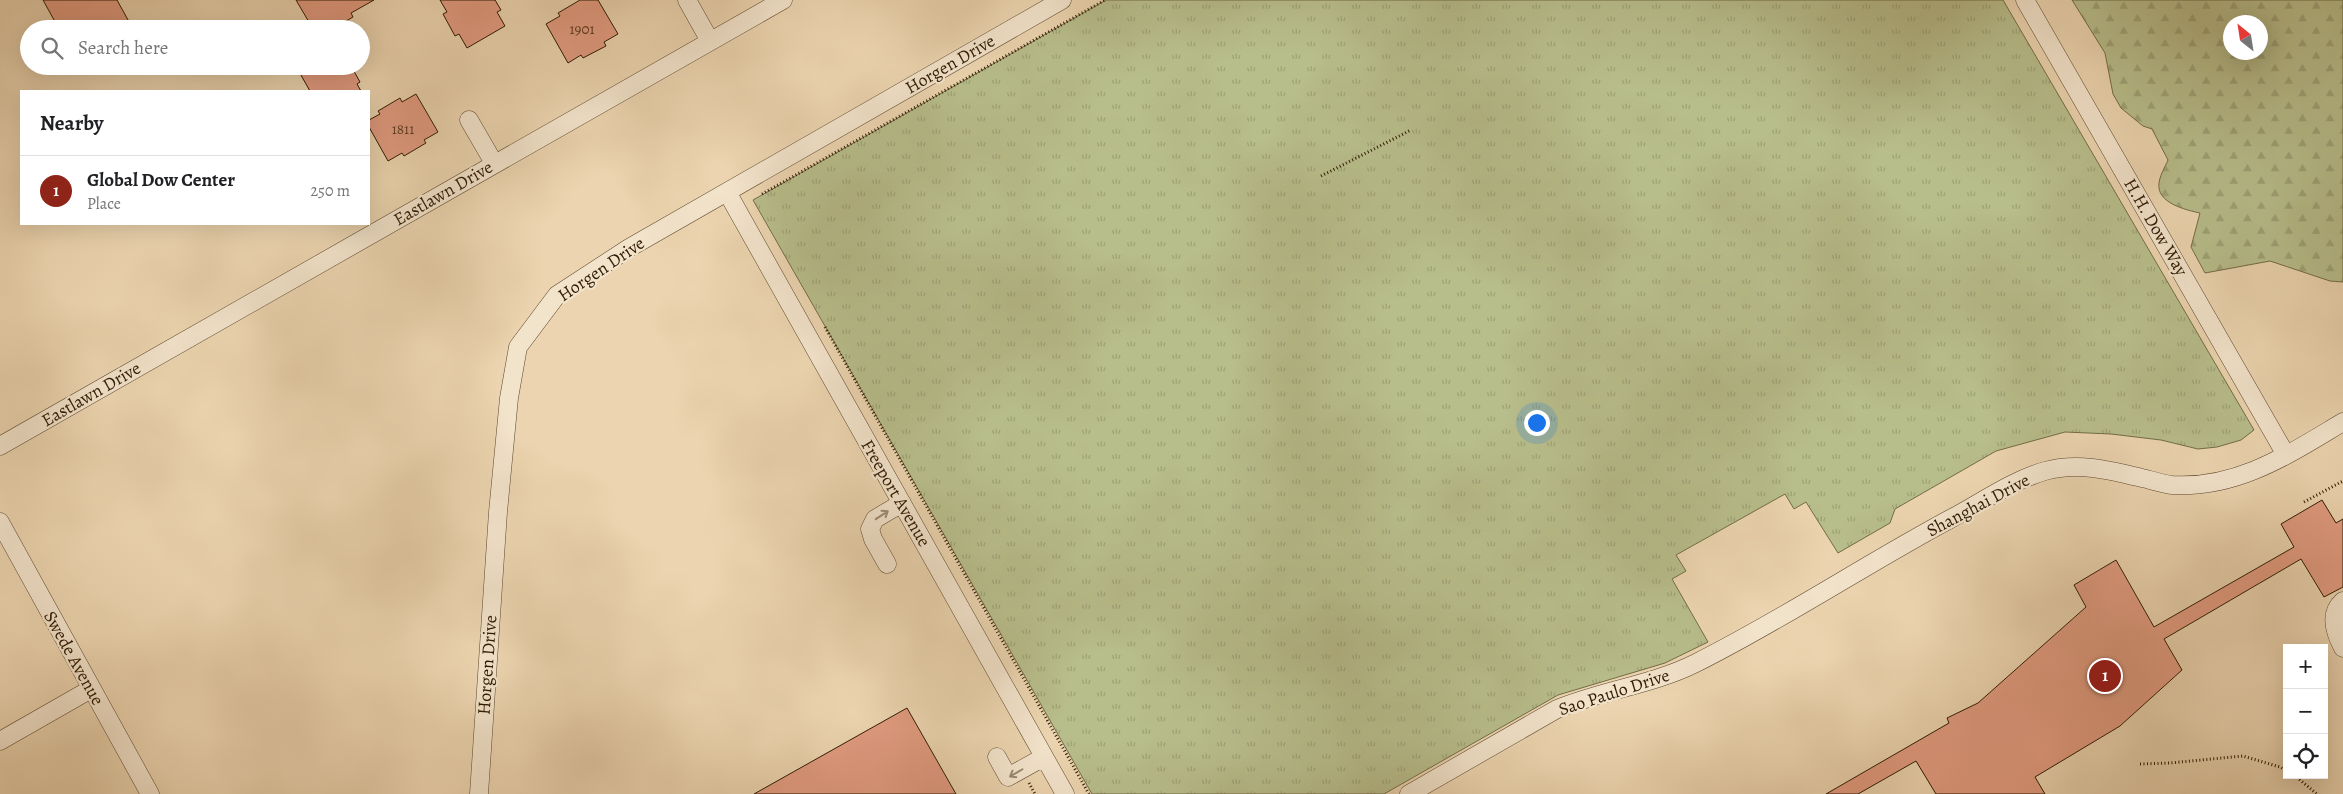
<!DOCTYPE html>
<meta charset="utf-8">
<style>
body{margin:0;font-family:Alegreya,serif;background:#f6f6f6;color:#202124}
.controls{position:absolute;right:15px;bottom:15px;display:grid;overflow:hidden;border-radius:0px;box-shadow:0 5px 20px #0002}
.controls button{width:45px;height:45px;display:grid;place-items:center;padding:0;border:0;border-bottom:1px solid #e0e0e0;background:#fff;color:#202124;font:25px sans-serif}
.compass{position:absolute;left:2223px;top:15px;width:45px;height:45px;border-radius:50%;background:#fff;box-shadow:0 5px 20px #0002;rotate:330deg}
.you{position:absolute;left:1536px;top:422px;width:18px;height:18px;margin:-12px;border:4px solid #fff;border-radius:50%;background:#1a73e8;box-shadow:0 0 0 8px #1a73e833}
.badge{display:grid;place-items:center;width:32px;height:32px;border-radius:50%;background:#8f2418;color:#fff;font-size:16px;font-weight:700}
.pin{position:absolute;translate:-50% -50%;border:2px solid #fff;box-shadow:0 1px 5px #0006}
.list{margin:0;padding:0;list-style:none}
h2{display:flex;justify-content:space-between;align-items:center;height:65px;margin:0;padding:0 20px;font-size:21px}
h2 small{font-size:16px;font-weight:400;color:#757577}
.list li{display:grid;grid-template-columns:32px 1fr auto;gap:15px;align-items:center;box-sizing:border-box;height:70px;padding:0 20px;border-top:1px solid #e0e0e0}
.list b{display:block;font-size:19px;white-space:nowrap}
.list p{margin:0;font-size:16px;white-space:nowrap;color:#757577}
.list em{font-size:16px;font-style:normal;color:#757577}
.icon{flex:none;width:28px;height:28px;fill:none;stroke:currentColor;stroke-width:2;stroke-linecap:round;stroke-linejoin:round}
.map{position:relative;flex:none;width:2343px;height:794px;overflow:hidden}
.search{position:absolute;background:#fff;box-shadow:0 5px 20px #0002;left:20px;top:20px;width:350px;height:55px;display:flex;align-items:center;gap:12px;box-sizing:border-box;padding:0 18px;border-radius:28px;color:#757577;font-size:19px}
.panel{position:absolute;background:#fff;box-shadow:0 5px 20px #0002;left:20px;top:90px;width:350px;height:135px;border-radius:0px}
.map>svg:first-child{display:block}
.grass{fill:url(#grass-tufts);stroke:#736c47}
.forest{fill:url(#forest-firs);stroke:#736c47;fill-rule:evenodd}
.building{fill:#e19b80;stroke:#2f1a03}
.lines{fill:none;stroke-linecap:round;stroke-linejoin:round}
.minor-casing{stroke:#5e482e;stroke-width:19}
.path{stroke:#2f1a03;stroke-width:3;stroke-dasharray:1 2.5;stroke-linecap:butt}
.minor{stroke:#f2e3cb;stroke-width:18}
.oneway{stroke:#9a8971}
.labels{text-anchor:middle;stroke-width:4.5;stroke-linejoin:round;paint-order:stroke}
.number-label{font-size:15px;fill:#5c3a22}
.street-label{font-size:18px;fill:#2f1a03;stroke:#f2e3cb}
</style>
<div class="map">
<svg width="2343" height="794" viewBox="0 0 2343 794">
<defs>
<pattern id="grass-tufts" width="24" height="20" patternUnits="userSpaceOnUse" patternTransform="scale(1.25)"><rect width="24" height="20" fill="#b7bd8b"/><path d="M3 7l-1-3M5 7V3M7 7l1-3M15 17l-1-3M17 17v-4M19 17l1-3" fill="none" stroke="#9ea276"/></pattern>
<pattern id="forest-firs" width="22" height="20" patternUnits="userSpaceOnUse" patternTransform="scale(1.25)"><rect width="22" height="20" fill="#b7bd8b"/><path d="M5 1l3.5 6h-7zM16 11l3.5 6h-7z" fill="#9ea276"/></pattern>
</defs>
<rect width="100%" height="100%" fill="#ebd4af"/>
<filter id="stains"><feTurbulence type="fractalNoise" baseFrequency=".004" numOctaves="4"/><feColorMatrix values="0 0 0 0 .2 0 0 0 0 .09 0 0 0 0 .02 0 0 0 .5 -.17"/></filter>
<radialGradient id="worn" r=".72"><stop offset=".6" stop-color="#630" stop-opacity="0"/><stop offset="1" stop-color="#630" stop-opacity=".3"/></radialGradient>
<path class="grass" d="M1106 0H2003L2254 430 2241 440 2217 447 2198 449 2161 440 2111 434 2065 432 1996 451 1895 509 1890 523 1838 553 1806 502 1794 509 1785 494 1676 555 1686 571 1672 579 1708 642 1665 663 1558 695 1384 794H1092L753 200Z"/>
<path class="forest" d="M2072 0H2343V282L2330 281 2270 261 2205 273 2191 247 2200 213C2186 210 2156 203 2159 183 2160 175 2165 167 2168 160L2152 129 2143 126 2121 108 2113 94 2105 53ZM2230 22H2260V52H2230Z"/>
<path class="building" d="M43 0H117L133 29H59Z
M296 0H374L351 13 353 17 332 29H313Z
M440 0H495L501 10 497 12 505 26 467 48 459 34 455 36 443 14 447 12Z
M580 0H598L618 34 604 42 606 46 583 58 581 55 568 63 546 24 560 16 558 13Z
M305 66H351L360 82 357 84 361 91H310L298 70Z
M416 94 438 132 424 140 426 143 404 156 402 153 388 161 369 127V120L380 114 378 111 400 98 402 102Z
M2322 500 2336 523 2343 519V587L2324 597 2301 559 2164 639 2182 670 2120 726 2035 777 2045 794H1936L1916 761 1858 794H1826L1949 723 1947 718 1978 703 2086 607 2074 585 2116 560 2154 627 2294 547 2281 524Z
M907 708 956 794H754Z"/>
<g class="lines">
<g class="minor-casing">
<path id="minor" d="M687 0 710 41
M2025 0 2286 455
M469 120 494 163
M727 192 1065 794
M0 446 783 0
M0 522 150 794
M887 564 873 539 870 529 875 519 902 503
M2343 601C2328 614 2335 633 2343 648
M0 741 91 689
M997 757 1008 777 1044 757
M479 794 498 512 509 398 518 347 557 295 629 248 1062 0
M1409 794 1557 709C1603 690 1652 685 1696 663 1784 619 1866 564 1952 518 1982 502 2011 481 2045 471 2078 462 2109 470 2142 478 2152 480 2162 484 2172 485 2238 489 2289 454 2343 422"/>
</g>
<path class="path" d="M1321 176 1411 130
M762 194 1105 0
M825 327 1089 794
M2304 502 2343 481
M2140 764 2170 763 2243 756 2280 767 2287 771
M2294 775 2317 794
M1029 783 1035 794"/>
<use href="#minor" class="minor"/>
</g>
<defs><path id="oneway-shaft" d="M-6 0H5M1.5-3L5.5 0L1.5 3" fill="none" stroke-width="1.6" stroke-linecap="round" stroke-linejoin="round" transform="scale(1.25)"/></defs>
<g class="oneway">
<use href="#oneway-shaft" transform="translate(882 515) rotate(-33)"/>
<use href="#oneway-shaft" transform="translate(1016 773) rotate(150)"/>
</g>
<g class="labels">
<g class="number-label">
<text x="582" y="34">1901</text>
<text x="403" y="134">1811</text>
</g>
<g class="street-label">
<text transform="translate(950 64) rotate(-30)" y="6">Horgen Drive</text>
<text transform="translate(443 193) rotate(-30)" y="6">Eastlawn Drive</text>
<text transform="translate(2156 227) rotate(60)" y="6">H.H. Dow Way</text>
<text transform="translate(601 269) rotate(-34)" y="6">Horgen Drive</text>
<text transform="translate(91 394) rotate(-30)" y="6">Eastlawn Drive</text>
<text transform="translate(896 493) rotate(60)" y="6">Freeport Avenue</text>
<text transform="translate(1978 505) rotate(-28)" y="6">Shanghai Drive</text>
<text transform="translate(74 658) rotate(61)" y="6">Swede Avenue</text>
<text transform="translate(487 665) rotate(-86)" y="6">Horgen Drive</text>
<text transform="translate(1614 692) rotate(-18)" y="6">Sao Paulo Drive</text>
</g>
</g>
<rect width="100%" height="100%" filter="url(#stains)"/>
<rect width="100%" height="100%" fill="url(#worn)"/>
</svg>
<div class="controls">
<button>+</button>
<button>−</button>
<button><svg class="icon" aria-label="locate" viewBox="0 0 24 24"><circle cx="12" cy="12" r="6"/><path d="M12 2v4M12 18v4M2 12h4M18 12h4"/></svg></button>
</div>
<svg class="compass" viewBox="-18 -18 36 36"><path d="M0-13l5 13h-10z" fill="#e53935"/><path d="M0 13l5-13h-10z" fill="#757577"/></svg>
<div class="you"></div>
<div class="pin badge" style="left:2105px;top:676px">1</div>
<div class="search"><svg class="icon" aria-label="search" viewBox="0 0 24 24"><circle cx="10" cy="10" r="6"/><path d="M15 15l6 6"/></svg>Search here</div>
<section class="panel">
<h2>Nearby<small></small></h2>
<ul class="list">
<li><span class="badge">1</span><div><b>Global Dow Center</b><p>Place</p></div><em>250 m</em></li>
</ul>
</section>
</div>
